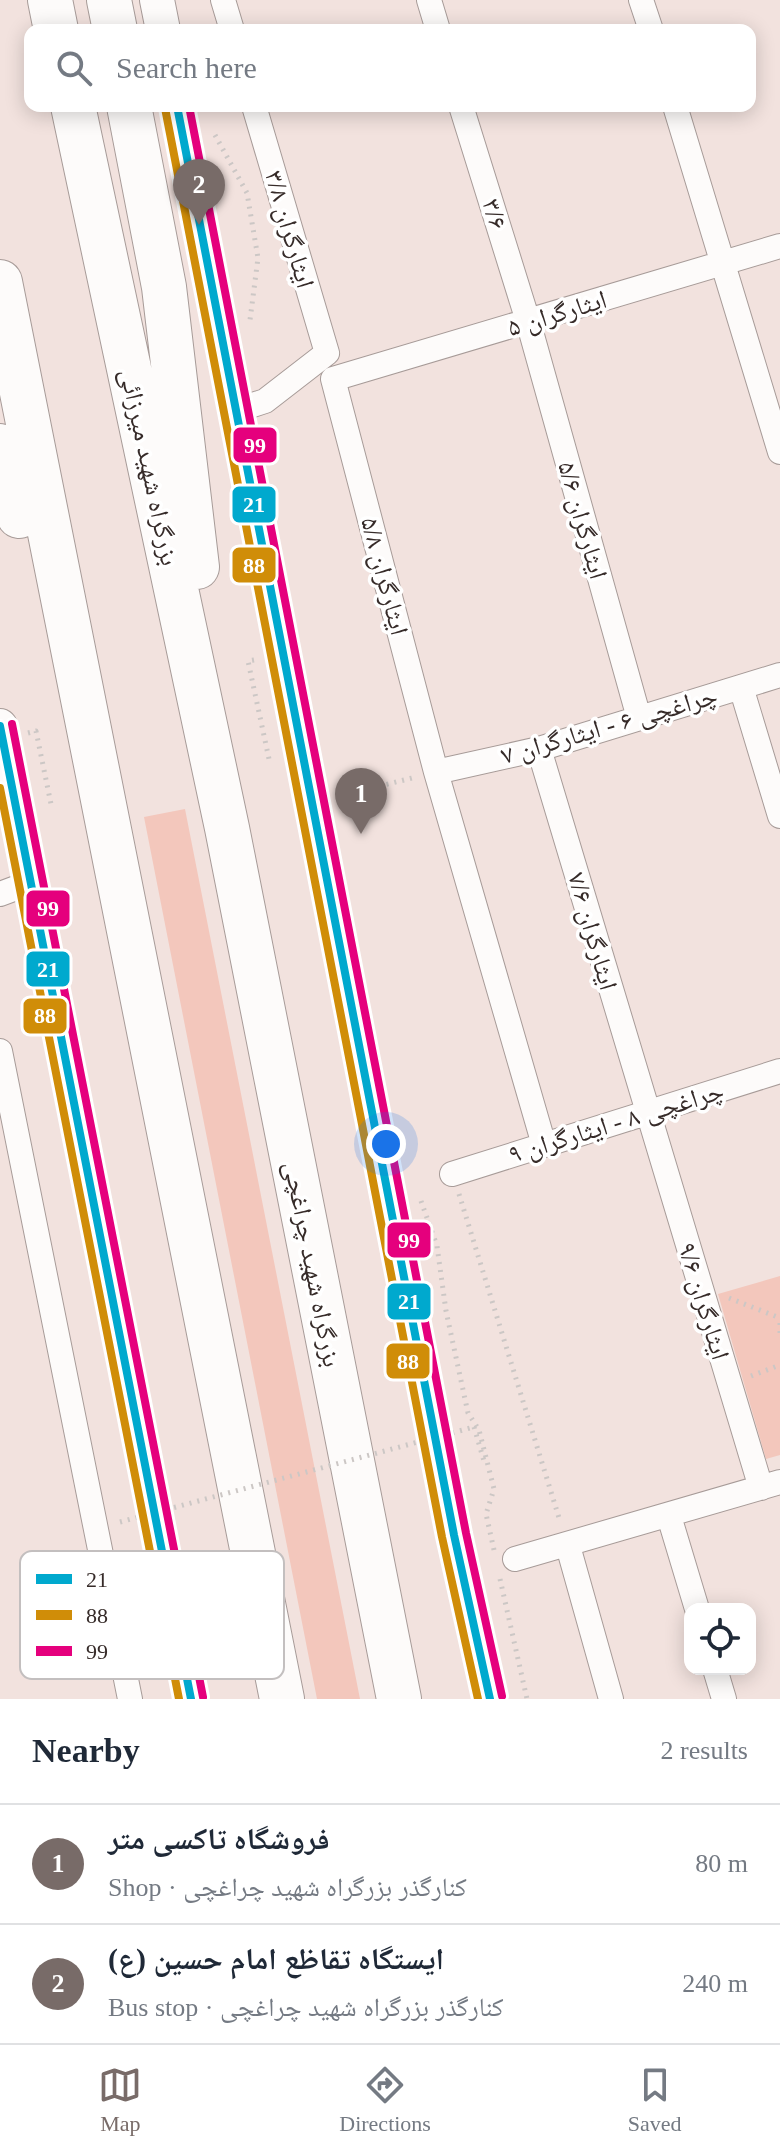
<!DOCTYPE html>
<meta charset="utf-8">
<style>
body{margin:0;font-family:"Times New Roman","Noto Naskh Arabic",serif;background:#f6f6f7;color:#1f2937}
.controls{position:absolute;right:24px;bottom:24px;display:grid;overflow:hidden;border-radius:16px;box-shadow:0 4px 20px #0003}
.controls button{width:72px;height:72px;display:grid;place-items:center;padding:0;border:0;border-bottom:2px solid #e0e1e3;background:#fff;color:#1f2937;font:40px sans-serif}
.you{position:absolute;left:386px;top:1144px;width:28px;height:28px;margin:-20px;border:6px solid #fff;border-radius:50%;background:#1a73e8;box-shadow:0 0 0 12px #1a73e833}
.badge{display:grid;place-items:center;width:52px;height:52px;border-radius:50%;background:#786b68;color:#fff;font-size:26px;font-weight:700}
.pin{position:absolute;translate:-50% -66px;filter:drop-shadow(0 2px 4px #0008)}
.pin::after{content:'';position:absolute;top:42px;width:28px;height:24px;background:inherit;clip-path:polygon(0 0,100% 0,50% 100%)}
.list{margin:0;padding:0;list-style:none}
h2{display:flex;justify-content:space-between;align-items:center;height:104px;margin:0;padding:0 32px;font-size:34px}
h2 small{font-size:26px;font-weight:400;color:#747a83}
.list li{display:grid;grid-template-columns:52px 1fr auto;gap:24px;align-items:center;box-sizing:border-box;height:120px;padding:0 32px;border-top:2px solid #e0e1e3}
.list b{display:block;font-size:30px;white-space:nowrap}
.list p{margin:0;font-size:26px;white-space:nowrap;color:#747a83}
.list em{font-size:26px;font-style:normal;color:#747a83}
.icon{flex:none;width:44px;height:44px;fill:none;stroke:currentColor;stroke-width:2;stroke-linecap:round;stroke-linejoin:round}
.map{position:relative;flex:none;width:780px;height:1699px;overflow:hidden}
.search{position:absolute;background:#fff;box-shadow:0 4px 20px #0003;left:24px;right:24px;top:24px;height:88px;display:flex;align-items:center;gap:20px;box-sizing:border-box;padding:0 28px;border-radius:16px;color:#747a83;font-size:30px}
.sheet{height:344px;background:#fff}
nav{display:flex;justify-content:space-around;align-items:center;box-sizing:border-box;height:112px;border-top:2px solid #e0e1e3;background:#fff;font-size:22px;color:#747a83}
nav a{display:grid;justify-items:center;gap:4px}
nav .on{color:#786b68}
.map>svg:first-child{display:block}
.green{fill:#f3c7bc}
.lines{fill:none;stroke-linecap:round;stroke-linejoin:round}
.street-casing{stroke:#a79b98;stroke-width:26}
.secondary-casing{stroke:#a79b98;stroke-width:36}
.highway-casing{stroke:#a79b98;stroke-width:46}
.path{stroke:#ccc7c5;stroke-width:5;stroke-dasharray:2 6;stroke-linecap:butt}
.street{stroke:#fdfbfa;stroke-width:24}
.secondary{stroke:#fdfbfa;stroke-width:34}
.highway{stroke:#fdfbfa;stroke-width:44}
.path-bridge{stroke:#ccc7c5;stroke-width:5;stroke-dasharray:2 6;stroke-linecap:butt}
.bus-1-casing{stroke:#fff;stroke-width:14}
.bus-2-casing{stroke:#fff;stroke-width:14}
.bus-3-casing{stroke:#fff;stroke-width:14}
.bus-1{stroke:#00a9ce;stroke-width:8}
.bus-2{stroke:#d08d08;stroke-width:8}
.bus-3{stroke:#e5007d;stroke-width:8}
.labels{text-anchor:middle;stroke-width:7;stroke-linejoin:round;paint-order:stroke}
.street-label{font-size:26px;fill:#362b29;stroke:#fff}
.key{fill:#fff;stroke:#c3bfbf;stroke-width:2}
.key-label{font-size:22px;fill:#362b29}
.line-badge{stroke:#fff;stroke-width:3}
.badge-label{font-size:22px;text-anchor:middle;font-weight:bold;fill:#fff}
</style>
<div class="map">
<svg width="780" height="1699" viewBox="0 0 780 1699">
<rect width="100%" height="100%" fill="#f2e2de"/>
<path class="green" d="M185 809 360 1699H317L144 817Z
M780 1276V1455L766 1459 718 1294Z"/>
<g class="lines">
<g class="street-casing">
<path id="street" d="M223 0 232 30
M429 0 438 30
M641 0 651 30
M461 106 528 321 639 718
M675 106 780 452
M234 411 265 401 327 353 254 106
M741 687 780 816
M539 749 761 1488
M436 772 539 749 780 675
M0 894 32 882
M0 1051 130 1699
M544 1145 436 772 333 379 780 246
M452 1174 780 1071
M669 1516 697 1609
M568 1546 611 1699
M515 1559 780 1482
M715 1669 724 1699"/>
</g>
<g class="secondary-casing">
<path id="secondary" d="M157 0 163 30
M177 106 454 1535 490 1699
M0 726 191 1699"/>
</g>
<g class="highway-casing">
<path id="highway" d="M50 0 56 30
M109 0 115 30
M73 106 227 828 399 1699
M129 106 164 287 197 567
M0 282 282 1699
M0 446 19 516"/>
</g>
<path class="path" d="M215 135 247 193 258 258 250 320
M254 660 248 661 269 759
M28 733 36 731 51 804
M340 796 416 777
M459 1194 560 1521
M421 1201 437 1246 446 1311 468 1413 479 1430 494 1489 486 1514 494 1550
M729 1298 780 1318
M780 1323V1338
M751 1376 780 1365
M474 1427 484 1461
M500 1579 527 1699"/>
<use href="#street" class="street"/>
<use href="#secondary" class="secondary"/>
<use href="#highway" class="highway"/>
<path class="path-bridge" d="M120 1522 474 1427"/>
<g class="bus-1-casing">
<path id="bus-1" d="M177 106 454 1535 490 1699
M0 726 191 1699"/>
</g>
<g class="bus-2-casing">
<path id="bus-2" d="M165 108 442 1537 478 1699
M0 788 179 1699"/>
</g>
<g class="bus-3-casing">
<path id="bus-3" d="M189 106 466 1533 502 1696
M12 724 203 1697"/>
</g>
<use href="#bus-1" class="bus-1"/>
<use href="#bus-2" class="bus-2"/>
<use href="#bus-3" class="bus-3"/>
</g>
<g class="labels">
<g class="street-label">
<text transform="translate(495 214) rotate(73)" y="9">۳/۶</text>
<text transform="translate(290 229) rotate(74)" y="9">ایثارگران ۳/۸</text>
<text transform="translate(557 313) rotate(-17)" y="9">ایثارگران ۵</text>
<text transform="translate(150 467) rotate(78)" y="9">بزرگراه شهید میرزائی</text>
<text transform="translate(583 520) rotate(74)" y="9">ایثارگران ۵/۶</text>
<text transform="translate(385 576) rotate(75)" y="9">ایثارگران ۵/۸</text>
<text transform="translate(609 725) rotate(-16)" y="9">چراغچی ۶ - ایثارگران ۷</text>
<text transform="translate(593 931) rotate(74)" y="9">ایثارگران ۷/۶</text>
<text transform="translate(616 1122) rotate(-17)" y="9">چراغچی ۸ - ایثارگران ۹</text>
<text transform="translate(313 1264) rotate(79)" y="9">بزرگراه شهید چراغچی</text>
<text transform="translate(704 1301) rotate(73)" y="9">ایثارگران ۹/۶</text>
</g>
</g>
<rect x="20" y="1551" width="264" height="128" rx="12" class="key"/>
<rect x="36" y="1574" width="36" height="10" fill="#00a9ce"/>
<rect x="36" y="1610" width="36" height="10" fill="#d08d08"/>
<rect x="36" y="1646" width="36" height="10" fill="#e5007d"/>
<g class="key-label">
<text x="86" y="1587">21</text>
<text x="86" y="1623">88</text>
<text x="86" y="1659">99</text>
</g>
<g class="line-badge">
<rect x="232" y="426" width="46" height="38" rx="8" fill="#e5007d"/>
<rect x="231" y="485" width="46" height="39" rx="8" fill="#00a9ce"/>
<rect x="231" y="546" width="46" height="38" rx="8" fill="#d08d08"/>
<rect x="25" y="889" width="46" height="39" rx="8" fill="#e5007d"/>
<rect x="25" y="950" width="46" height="38" rx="8" fill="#00a9ce"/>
<rect x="22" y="997" width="46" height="38" rx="8" fill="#d08d08"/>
<rect x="386" y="1221" width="46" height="38" rx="8" fill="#e5007d"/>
<rect x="386" y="1282" width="46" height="39" rx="8" fill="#00a9ce"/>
<rect x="385" y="1342" width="46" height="38" rx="8" fill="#d08d08"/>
</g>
<g class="badge-label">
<text x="255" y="453">99</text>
<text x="254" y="512">21</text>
<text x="254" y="573">88</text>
<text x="48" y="916">99</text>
<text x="48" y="977">21</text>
<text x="45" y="1023">88</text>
<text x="409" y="1248">99</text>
<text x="409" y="1309">21</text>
<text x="408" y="1369">88</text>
</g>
</svg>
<div class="controls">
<button><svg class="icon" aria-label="locate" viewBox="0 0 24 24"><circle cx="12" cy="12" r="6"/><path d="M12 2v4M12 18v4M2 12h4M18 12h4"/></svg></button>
</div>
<div class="you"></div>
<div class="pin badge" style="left:361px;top:834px">1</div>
<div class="pin badge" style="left:199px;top:225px">2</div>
<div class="search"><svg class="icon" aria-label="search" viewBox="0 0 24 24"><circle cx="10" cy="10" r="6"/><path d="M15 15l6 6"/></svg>Search here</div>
</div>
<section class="sheet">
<h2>Nearby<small>2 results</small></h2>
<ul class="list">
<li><span class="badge">1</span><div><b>فروشگاه تاکسی متر</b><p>Shop · کنارگذر بزرگراه شهید چراغچی</p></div><em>80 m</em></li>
<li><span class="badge">2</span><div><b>ایستگاه تقاظع امام حسین (ع)</b><p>Bus stop · کنارگذر بزرگراه شهید چراغچی</p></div><em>240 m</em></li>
</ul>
</section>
<nav>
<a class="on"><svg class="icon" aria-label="map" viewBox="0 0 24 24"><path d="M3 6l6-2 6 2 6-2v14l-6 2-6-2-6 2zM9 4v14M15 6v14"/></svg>Map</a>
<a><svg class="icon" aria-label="directions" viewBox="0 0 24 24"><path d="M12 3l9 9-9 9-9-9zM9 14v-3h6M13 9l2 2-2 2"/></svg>Directions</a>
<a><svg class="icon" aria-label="saved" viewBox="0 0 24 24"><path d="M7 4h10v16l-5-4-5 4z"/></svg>Saved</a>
</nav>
